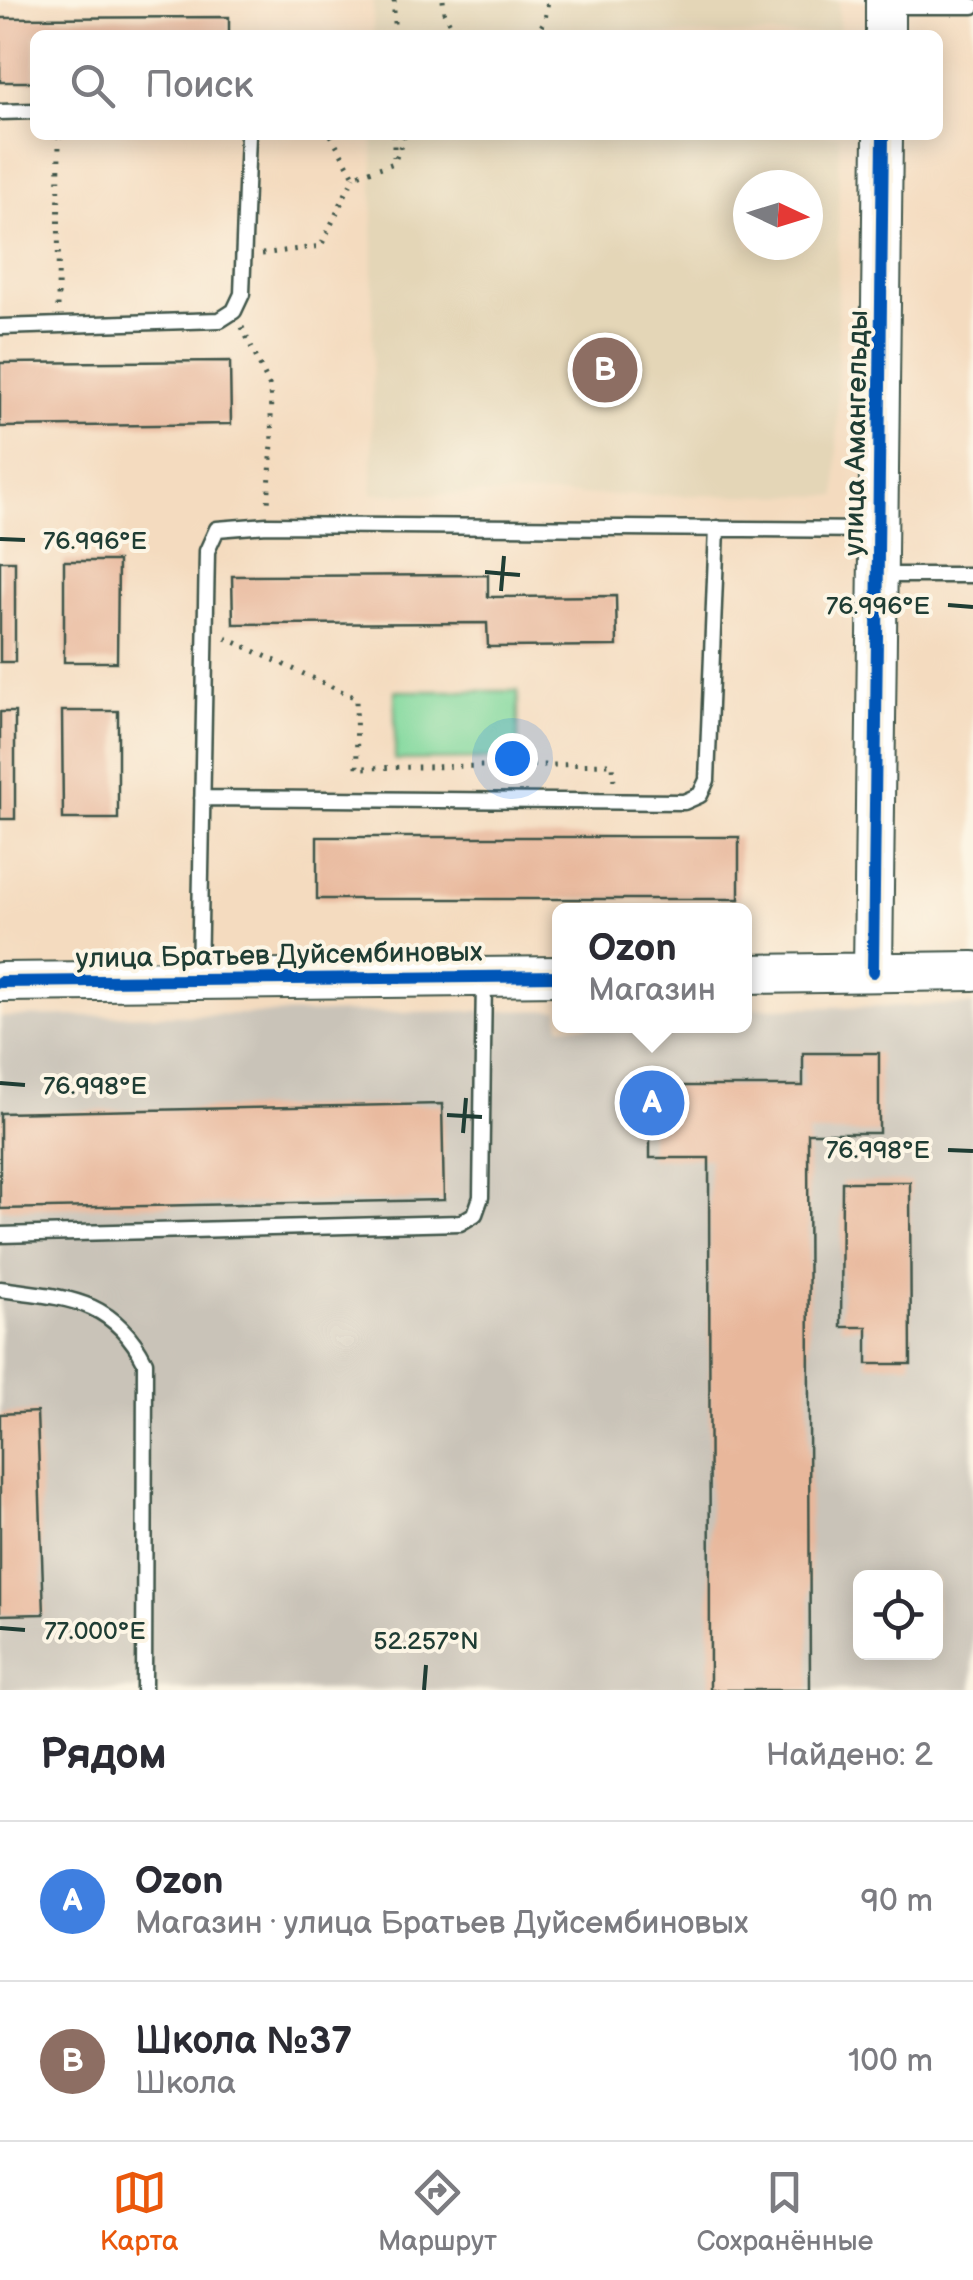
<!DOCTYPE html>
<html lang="ru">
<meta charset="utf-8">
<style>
body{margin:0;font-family:"Balsamiq Sans",sans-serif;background:#f7f7f7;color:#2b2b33}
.controls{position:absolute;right:30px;bottom:30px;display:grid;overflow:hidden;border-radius:15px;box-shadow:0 5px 25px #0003}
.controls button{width:90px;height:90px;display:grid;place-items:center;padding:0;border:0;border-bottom:2px solid #e1e1e2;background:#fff;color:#2b2b33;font:50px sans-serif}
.compass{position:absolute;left:733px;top:170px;width:90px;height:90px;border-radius:50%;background:#fff;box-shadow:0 5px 25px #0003;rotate:94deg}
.you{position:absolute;left:512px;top:758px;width:35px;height:35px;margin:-25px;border:8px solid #fff;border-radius:50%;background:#1a73e8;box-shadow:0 0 0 15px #1a73e833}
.badge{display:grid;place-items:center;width:65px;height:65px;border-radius:50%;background:#ea580c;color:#fff;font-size:32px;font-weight:700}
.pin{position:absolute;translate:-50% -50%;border:5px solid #fff;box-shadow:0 2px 10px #0006}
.popup{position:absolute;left:552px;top:903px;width:200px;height:130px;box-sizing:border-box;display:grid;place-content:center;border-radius:15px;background:#fff;filter:drop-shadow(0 2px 8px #0005);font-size:32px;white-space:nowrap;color:#7c7c81}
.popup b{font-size:38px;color:#2b2b33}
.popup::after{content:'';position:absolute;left:50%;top:100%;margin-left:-20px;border:20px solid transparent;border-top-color:#fff}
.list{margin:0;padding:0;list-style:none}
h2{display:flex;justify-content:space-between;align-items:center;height:130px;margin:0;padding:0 40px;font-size:42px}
h2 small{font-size:32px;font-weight:400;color:#7c7c81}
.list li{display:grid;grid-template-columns:65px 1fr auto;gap:30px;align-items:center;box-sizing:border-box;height:160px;padding:0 40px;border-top:2px solid #e1e1e2}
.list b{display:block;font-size:38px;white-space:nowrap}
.list p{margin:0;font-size:32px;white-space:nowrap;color:#7c7c81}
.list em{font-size:32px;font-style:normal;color:#7c7c81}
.icon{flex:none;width:55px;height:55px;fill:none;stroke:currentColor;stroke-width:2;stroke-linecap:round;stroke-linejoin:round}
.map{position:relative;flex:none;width:973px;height:1690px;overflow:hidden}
.search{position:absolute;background:#fff;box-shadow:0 5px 25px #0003;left:30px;right:30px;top:30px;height:110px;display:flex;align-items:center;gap:25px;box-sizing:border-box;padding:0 35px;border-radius:15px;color:#7c7c81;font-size:38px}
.sheet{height:450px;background:#fff}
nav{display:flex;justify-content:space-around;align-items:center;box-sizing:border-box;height:140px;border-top:2px solid #e1e1e2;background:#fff;font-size:28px;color:#7c7c81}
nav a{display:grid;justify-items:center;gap:5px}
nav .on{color:#ea580c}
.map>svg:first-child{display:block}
.built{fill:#e4d6b7;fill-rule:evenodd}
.industrial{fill:#c9c3b8;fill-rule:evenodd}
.park{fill:#80d89c;stroke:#508a68;stroke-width:2.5}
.building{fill:#e8b79b}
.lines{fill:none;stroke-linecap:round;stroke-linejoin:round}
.lane-casing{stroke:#3f5549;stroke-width:19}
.secondary-casing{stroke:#3f5549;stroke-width:42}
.path{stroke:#3f5549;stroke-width:5;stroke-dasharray:2.5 8;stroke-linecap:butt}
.lane{stroke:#fff;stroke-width:14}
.secondary{stroke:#fff;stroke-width:38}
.cycleway-casing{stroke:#fcf5e5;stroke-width:19}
.cycleway{stroke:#0057b8;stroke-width:12}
.ticks{fill:none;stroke:#1f3d34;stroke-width:4}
.labels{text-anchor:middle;stroke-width:8;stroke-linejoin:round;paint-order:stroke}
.street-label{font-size:28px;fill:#1f3d34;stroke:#fcf5e5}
.ticks-label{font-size:25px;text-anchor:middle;fill:#1f3d34;stroke:#fcf5e5;stroke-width:8;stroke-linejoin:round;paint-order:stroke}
</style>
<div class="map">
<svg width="973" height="1690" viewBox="0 0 973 1690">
<rect width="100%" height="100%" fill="#fcf5e5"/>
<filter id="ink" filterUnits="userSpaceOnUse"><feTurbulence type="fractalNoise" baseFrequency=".01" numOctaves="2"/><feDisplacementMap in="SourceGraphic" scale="20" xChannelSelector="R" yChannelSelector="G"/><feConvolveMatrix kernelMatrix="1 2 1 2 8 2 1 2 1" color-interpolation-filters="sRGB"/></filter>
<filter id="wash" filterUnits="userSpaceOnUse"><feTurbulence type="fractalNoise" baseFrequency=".0048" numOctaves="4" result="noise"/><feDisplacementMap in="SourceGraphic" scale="40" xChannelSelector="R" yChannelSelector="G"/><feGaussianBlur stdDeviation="2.25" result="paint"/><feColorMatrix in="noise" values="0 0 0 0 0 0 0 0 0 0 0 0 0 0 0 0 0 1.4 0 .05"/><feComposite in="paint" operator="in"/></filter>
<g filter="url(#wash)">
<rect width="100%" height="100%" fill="#f4dbbf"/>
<path class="built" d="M373 0H839V35H373Z
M373 135H839L837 496 372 494ZM748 185H808V245H748Z"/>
<path class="industrial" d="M973 1005V1690H0V1017L559 1010 560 1026H744L745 1008ZM860 1578H936V1652H860Z"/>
<path class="park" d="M395 691H518V759L395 760Z"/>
<g id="blocks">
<path class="building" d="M229 17V35H35V82H0V18Z
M230 361 231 424 0 427V363Z
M0 561H15V662H0Z
M64 561H118L117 662H64Z
M488 575V597L616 596 617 646 488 647 487 623 233 624 232 576Z
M62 711H118V819H63Z
M0 712H15V819H0Z
M317 837H739V899H317Z
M803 1053H879V1133H808L810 1690H710L709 1158H650V1086H803Z
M442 1104 444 1200 0 1209V1113Z
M842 1182H910L911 1364H867V1327H841Z
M37 1412 44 1614 0 1615V1414Z"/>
</g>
</g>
<g filter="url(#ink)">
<use href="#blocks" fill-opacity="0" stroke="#3f5549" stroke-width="2.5"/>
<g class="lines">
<g class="lane-casing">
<path id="lane" d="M889 6H973
M0 112 35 111
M0 327 220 320 234 311 242 294 248 135
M879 575H973
M202 798 684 802 700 795 707 780 717 528
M199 979 207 551 217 529 267 525 878 530
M0 1235 460 1223 475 1214 481 1197 484 978
M0 1289C65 1298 112 1297 145 1362L144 1690"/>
</g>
<g class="secondary-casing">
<path id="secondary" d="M885 35V0
M873 972 883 135
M744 974 973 971
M0 982 560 976"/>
</g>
<path class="path" d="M394 0V35
M443 0 444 12 456 35
M536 35 545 20 548 0
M331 135 354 176 394 163 405 135
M394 135V157
M262 254 321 246 354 176
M58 307 59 135
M242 327 270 387 272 443 268 505
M226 638 356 698 357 768 613 764 614 784"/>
<use href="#lane" class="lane"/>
<use href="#secondary" class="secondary"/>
<g class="cycleway-casing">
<path id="cycleway" d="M873 972 883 135
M0 982 560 976"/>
</g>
<use href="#cycleway" class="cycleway"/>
</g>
</g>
<path class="ticks" d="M0 539 25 540M485 572 520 575M501 591 504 556M948 605 973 607M0 1083 25 1085M447 1115 482 1117M463 1133 466 1098M948 1150 973 1151M0 1628 25 1630M424 1690 426 1665"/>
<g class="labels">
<g class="street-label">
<text transform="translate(855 433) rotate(-89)" y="10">улица Амангельды</text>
<text transform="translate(279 954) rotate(-1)" y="10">улица Братьев Дуйсембиновых</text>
</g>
</g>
<g class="ticks-label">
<text x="95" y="549">76.996°E</text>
<text x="878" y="614">76.996°E</text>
<text x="95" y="1094">76.998°E</text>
<text x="878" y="1158">76.998°E</text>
<text x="95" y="1639">77.000°E</text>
<text x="426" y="1649">52.257°N</text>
</g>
</svg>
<div class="controls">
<button><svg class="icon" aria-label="locate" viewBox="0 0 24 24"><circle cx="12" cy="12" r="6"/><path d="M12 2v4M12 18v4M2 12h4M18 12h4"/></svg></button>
</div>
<svg class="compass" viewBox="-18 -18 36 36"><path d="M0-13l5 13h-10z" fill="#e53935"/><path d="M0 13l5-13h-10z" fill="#7c7c81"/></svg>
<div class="you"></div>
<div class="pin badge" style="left:652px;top:1103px;background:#3f7fe0">A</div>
<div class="popup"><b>Ozon</b>Магазин</div>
<div class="pin badge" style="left:605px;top:370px;background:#8d6e63">B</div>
<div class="search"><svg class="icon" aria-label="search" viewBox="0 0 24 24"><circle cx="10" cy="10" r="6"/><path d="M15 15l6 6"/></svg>Поиск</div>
</div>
<section class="sheet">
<h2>Рядом<small>Найдено: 2</small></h2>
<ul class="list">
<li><span class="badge" style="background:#3f7fe0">A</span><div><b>Ozon</b><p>Магазин · улица Братьев Дуйсембиновых</p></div><em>90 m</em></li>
<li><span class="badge" style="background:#8d6e63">B</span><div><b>Школа №37</b><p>Школа</p></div><em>100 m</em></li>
</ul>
</section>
<nav>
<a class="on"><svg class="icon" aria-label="map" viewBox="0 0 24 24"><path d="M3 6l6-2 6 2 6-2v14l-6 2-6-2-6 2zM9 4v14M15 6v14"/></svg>Карта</a>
<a><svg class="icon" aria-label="directions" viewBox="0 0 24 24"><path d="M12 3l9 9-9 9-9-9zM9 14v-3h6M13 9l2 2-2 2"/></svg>Маршрут</a>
<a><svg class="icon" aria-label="saved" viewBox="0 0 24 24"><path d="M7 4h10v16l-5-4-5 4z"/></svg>Сохранённые</a>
</nav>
